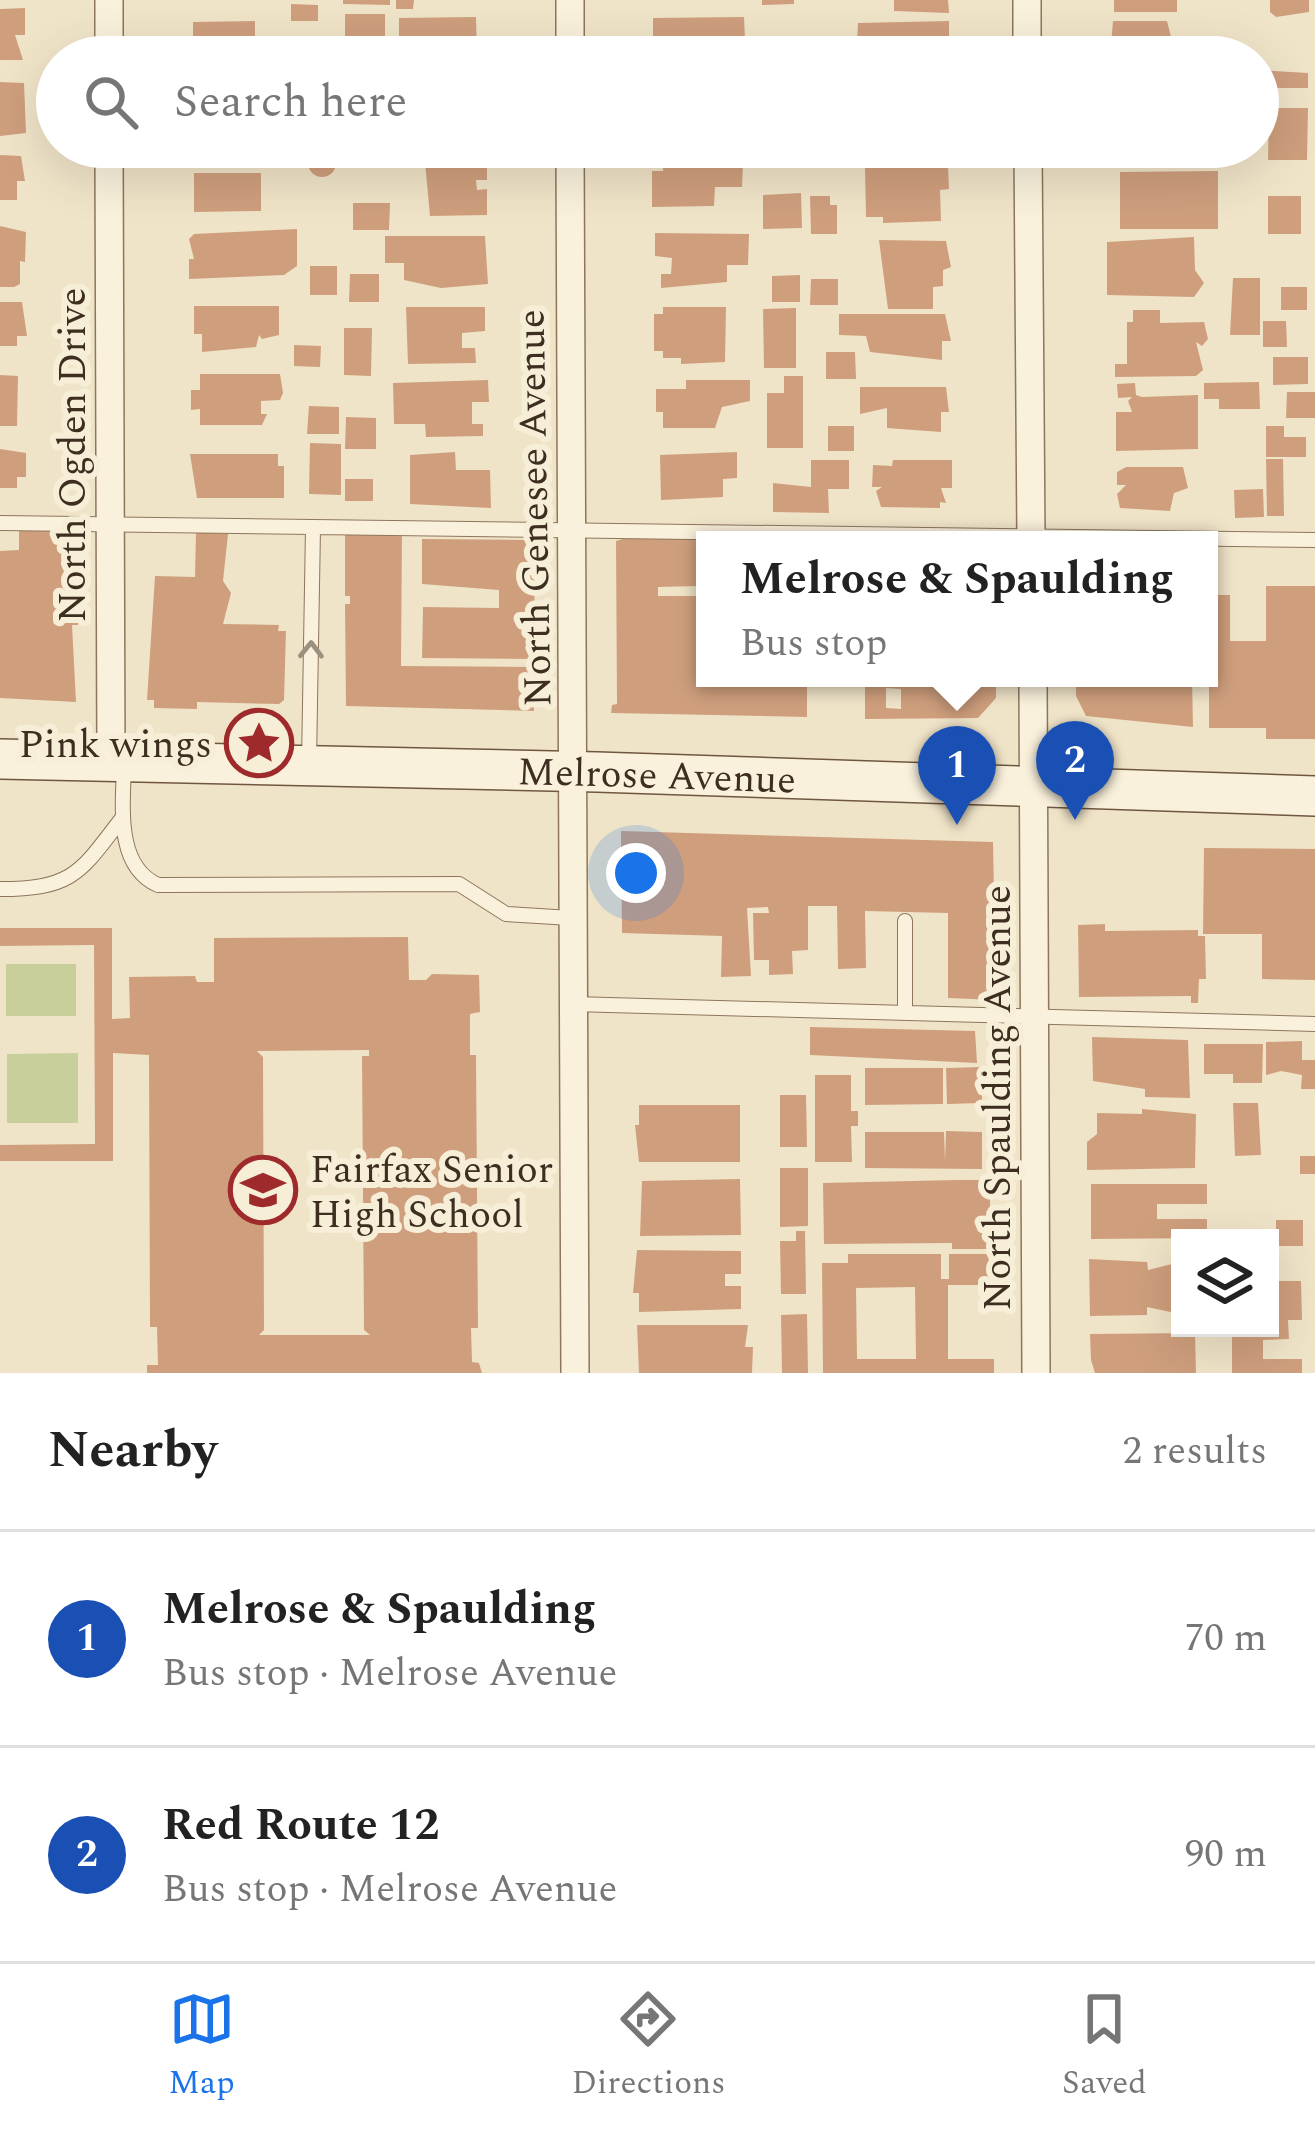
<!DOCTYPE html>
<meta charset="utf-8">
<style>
body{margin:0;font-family:Spectral,serif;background:#f6f6f6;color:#222}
.controls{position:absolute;right:36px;bottom:36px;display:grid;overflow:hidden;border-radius:0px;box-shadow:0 12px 48px #0002}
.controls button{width:108px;height:108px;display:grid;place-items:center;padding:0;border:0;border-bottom:3px solid #e0e0e0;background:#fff;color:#222;font:60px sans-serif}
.you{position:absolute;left:636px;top:873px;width:42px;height:42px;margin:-30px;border:9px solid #fff;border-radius:50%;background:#1a73e8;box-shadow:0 0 0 18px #1a73e833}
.badge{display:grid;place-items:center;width:78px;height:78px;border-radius:50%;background:#1a73e8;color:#fff;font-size:39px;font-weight:700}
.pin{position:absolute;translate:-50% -99px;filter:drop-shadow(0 3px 6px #0008)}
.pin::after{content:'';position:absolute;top:63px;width:42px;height:36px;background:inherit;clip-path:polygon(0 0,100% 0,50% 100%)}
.popup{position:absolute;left:696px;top:531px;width:522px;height:156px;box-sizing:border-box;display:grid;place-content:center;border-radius:0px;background:#fff;filter:drop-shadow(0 3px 9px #0005);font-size:39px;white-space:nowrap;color:#767676}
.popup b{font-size:45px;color:#222}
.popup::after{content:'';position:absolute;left:50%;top:100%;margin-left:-24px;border:24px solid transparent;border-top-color:#fff}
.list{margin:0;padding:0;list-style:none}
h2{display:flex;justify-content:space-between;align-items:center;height:156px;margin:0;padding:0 48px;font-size:51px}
h2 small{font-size:39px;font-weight:400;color:#767676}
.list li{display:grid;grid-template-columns:78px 1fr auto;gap:36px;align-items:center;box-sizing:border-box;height:216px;padding:0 48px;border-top:3px solid #e0e0e0}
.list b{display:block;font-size:45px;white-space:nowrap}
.list p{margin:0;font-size:39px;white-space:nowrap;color:#767676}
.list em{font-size:39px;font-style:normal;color:#767676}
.icon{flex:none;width:66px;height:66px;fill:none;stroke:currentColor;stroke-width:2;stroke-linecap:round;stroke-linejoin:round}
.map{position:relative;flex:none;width:1315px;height:1373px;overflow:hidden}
.search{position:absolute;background:#fff;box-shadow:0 12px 48px #0002;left:36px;right:36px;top:36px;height:132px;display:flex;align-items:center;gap:30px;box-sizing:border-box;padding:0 42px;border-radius:66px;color:#767676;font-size:45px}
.sheet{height:588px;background:#fff}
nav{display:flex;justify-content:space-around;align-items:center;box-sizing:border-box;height:168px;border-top:3px solid #e0e0e0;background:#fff;font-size:33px;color:#767676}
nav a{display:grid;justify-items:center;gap:6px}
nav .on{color:#1a73e8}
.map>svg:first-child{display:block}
.green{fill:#c9cf9b}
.building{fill:#cf9f7d;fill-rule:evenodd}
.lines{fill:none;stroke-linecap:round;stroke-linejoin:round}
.lane-casing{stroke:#8d765c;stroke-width:16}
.street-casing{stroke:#8d765c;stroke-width:30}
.secondary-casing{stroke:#6f573f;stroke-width:42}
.lane{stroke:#faf1dc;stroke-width:14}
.street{stroke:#faf1dc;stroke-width:27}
.secondary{stroke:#faf1dc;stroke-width:39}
.oneway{stroke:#9c907e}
.labels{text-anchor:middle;stroke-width:12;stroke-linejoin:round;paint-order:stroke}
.street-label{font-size:39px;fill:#3d2e20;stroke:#f7eed8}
.poi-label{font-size:39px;fill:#3d2e20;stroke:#f7eed8;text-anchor:end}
</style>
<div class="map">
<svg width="1315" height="1373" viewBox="0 0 1315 1373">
<rect width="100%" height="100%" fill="#f0e4c8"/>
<path class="green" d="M76 964V1016H6V964Z
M78 1053V1123H7V1054Z"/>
<path class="building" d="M343 0H390V5L343 4Z
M396 0H414L413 9H396Z
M762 0H794V4L762 5Z
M894 0H948L949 13 894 11Z
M1114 0H1177V12H1114Z
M1270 0H1309V12L1276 17 1270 12Z
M291 4 318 5V21H291Z
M25 8V35H15L23 60H0V9Z
M345 14H385V52L345 57Z
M476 17 477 57 399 53V18Z
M744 17 745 40 706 41V57H653V18Z
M255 21V39L302 38V57H193V22Z
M949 21V54L862 57 857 43 858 23Z
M1113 21H1167L1176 57H1110Z
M1258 70 1308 73V88H1258Z
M0 82 24 83 26 133 0 136Z
M1269 108H1308L1307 160H1268Z
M362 147H389V155H362Z
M751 147H778V155H751Z
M803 147H839V162H803Z
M902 147H935L931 167 948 166 949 189 940 190 941 221 883 223V217H866L865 167 925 166 914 163V152H902Z
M1159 147H1205V163H1159Z
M308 163a14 14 0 1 1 28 0a14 14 0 1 1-28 0Z
M0 155 21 156 25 181H17V200H0Z
M487 161V180H476L477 190 487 189V215L430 216 425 162Z
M714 163H743L742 187H715L714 206 652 207V171H663V165Z
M1218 171V229H1120V172Z
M194 173H261V211L194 212Z
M801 193 802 228 763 229V195Z
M810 196H830V205H837V234H811Z
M1268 196H1301V234H1268Z
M353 203H390L389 230H353Z
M0 226 26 232 25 262 20 261V284L14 287H0Z
M297 229V266L284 275 189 279V259H194L189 239 194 234Z
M655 233 749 234 748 265H727V282L661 288V274H671L672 258 655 256Z
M385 236H485L488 284 441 288 404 280V263H385Z
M1194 237 1195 270 1204 283 1194 297 1107 295V242Z
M879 240 946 241 951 267 943 270V286L933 287V309H888Z
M310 266H337V295H310Z
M350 274H379V302H349Z
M800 275V302H772V276Z
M1233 278H1260V335H1230Z
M811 279H838V305H810Z
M1281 287H1307V310H1281Z
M0 302H22L27 336H17V346H0Z
M194 306H279V335L262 339 259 335 256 347 202 352V334H194Z
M406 307H485V331L462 333V348H475L476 363 408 364Z
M663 307H726L725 362 681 364V358H663V351H654V314H663Z
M796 308V368H764L763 309Z
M1133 310H1160V323L1204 322 1208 339 1202 346 1196 342 1203 370 1196 376 1115 377V364H1127V322H1133Z
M839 314H945L951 341H942V360L870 352 866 336 839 335Z
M1263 321H1286L1287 347H1263Z
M344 328H372L371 376 344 375Z
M294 345 321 346 320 367 294 366Z
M826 352H855L856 379H826Z
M1273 357H1308V384L1273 385Z
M200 374H280L283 393 280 400 261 401V414H267L262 425H200V409L191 410V390H200Z
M0 375 18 376 17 426H0Z
M784 376H803V448H767V393H784Z
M488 380 489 402H472V424H483V436L426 437 425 424H394L393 383Z
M686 380H750V401L722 407 715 428H663V412H656V389H686Z
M1259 382 1260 409H1219V399H1204V383Z
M1135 383 1136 395 1142 397 1198 395V449L1116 451V412H1132L1128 401 1132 397 1118 398 1117 384Z
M860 387H946L949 412H941V432L887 428V408L860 414Z
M1287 392H1315V418H1286Z
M309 406 339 407V434H307Z
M346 417 376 418V449H345Z
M828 426H854V451H828Z
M1266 426H1284V437H1306V457H1266Z
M310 443 341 444V495L309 494Z
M0 449 26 453V477H17V488H0Z
M455 452 456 470H490L491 508 410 504V455Z
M737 452V478L723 479V497L661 500 660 455Z
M190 454H278V466H284V498H197Z
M1266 459H1283L1284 516H1267Z
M811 460H849V489H828L829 513 773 512V483L811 487Z
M893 460H952V488H941L946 503 940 502V508L881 507 876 491 882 487H872L873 465 892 466Z
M1126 467H1183L1188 488 1174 493 1170 511 1120 508 1117 494 1126 485H1117V472Z
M345 479H373V501H345Z
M1263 489 1264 517 1235 518 1234 490Z
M19 526H71V552H77L72 615H78V625H72L76 702 0 698V551L19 550Z
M345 530H402L401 666 534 667V711L346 706 345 604H350V596H345Z
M196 532 228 534 223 581 231 593 223 624 279 625 278 631H286L284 700 279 704 197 702V709L154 708V700H147L155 576 195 577Z
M626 538 705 539V678H807V717L611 713 612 705 617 704 616 541ZM699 586V596H658V587Z
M422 539 535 540 534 659 422 658 423 607 499 608V590L422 584Z
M1266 586H1315V739H1266V728H1209V595H1230V641H1266Z
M865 678H996V698L978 718 865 719ZM886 688 901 689V709L886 708Z
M1076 678H1192L1193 727 1086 716 1076 696Z
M621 831 993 842 996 1000 948 998V913L865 911 866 968 838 969 837 906H808V950L792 951 793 974 769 975V960H754L753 913H769L768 907 747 908 751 976 721 977 722 936 622 933Z
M1204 848 1315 849V980L1262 979V934H1203Z
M1105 924V931L1198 930V936H1205L1206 979H1199L1198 1003H1191V996L1079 997 1078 925Z
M0 928H112V1019L130 1018 129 977 195 976 197 982H214V938L408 937 409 980H426L432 974 479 975 480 1012 470 1014V1055H476L478 1328H471L472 1362 479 1363 482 1373H147V1365H158L157 1327H150L149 1055 113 1053V1161H0V1145L95 1144 94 945 0 946ZM369 1050V1056H362L364 1330 370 1335H259L264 1330 263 1057 257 1051Z
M810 1027 975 1031 977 1063 810 1055Z
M1092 1037 1188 1040 1190 1098 1145 1097V1089L1093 1081Z
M1302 1041V1060H1315V1089H1301L1302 1075 1281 1071 1266 1075V1042Z
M1204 1044H1263L1262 1083H1233V1074H1204Z
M982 1067V1103L947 1104 946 1068Z
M865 1068H943V1104L865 1105Z
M815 1075H851V1111H858V1126H851L852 1162H815Z
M780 1095H806L807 1147H780Z
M1233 1103H1258L1261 1155 1235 1156Z
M639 1105H740V1162H639L635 1125H639Z
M1142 1109 1196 1114 1195 1168 1087 1170V1142L1097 1134V1113L1142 1114Z
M946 1131 982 1132V1169L865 1168V1132H944L945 1161Z
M1300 1156H1315V1174H1300Z
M780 1168H808V1226L780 1227Z
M740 1179 741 1235 640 1236 642 1181Z
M956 1180H990V1249H952V1243L824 1244 823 1183Z
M1091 1184H1207V1204H1157V1219H1207V1238L1091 1239Z
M1276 1220H1303V1246H1276Z
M796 1231H805L806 1294H781L780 1241H796Z
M637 1250 741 1251V1274H725V1286H741V1309L639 1312V1293H633Z
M848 1254H941V1279H949V1254H994L995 1285H948V1359H994V1373H823L822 1263H848ZM915 1287 916 1359H857L856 1288Z
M1089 1259 1147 1262 1148 1270 1180 1262V1314L1147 1307V1315L1090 1316Z
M1270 1281H1301L1302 1320H1288L1289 1339 1263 1340V1359H1302V1373H1232V1328H1270Z
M807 1314 808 1373H782L781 1315Z
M637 1325H748L745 1347H753L752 1373H639Z
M1195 1333 1196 1373H1095L1091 1360 1090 1334Z"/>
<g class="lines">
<g class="lane-casing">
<path id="lane" d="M0 523 1315 540
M309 762 313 528
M124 765C123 805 115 866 158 885L459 884 506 914 571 918
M0 889C75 889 81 871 123 817
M572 1004 1315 1024
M905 1011V921"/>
</g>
<g class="street-casing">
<path id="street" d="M109 0V57
M570 0V57
M1027 0V57
M109 147 111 764
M570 147 575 1373
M1028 147 1031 540
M1033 678 1036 1373"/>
</g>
<g class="secondary-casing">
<g id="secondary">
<path id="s1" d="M0 759 597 772 1315 796"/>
</g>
</g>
<use href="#lane" class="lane"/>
<use href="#street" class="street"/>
<use href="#secondary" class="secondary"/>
</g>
<defs><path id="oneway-chevron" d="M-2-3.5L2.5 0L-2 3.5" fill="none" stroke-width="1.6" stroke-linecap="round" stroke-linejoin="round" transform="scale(3)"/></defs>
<use class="oneway" href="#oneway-chevron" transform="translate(311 650) rotate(-89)"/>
<defs>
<g id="sight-ring" transform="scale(3.45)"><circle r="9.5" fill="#f7eed8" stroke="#9e2a2b" stroke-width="1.5"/><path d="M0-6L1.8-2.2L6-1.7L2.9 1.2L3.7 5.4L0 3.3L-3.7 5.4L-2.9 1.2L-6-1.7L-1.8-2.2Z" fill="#9e2a2b"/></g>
<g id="school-ring" transform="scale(3.45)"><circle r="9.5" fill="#f7eed8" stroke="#9e2a2b" stroke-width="1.5"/><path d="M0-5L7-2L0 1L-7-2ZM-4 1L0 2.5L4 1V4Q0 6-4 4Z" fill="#9e2a2b"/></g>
</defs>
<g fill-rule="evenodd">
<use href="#sight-ring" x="259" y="743"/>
<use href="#school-ring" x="263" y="1190"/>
</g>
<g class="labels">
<g class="street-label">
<text transform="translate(71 455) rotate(-90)" y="14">North Ogden Drive</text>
<text transform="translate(533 508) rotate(-91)" y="14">North Genesee Avenue</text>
<text dy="14" stroke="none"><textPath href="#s1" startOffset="657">Melrose Avenue</textPath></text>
<text transform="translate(996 1098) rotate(-90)" y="14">North Spaulding Avenue</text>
</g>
<g class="poi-label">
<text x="212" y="757">Pink wings</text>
<text x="310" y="1182" text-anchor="start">Fairfax Senior<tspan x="310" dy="45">High School</tspan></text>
</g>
</g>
</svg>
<div class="controls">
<button><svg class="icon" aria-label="layers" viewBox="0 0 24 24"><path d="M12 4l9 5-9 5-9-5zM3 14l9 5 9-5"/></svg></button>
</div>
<div class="you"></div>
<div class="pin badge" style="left:957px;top:825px;background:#1a4fb4">1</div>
<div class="popup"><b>Melrose &amp; Spaulding</b>Bus stop</div>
<div class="pin badge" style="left:1075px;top:820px;background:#1a4fb4">2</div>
<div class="search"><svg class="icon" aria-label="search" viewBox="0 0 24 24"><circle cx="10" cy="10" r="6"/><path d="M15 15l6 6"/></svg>Search here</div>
</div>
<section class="sheet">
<h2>Nearby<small>2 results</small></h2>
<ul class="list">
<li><span class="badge" style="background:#1a4fb4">1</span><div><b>Melrose &amp; Spaulding</b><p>Bus stop · Melrose Avenue</p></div><em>70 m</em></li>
<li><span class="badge" style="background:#1a4fb4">2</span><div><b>Red Route 12</b><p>Bus stop · Melrose Avenue</p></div><em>90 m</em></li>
</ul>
</section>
<nav>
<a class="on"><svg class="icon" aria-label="map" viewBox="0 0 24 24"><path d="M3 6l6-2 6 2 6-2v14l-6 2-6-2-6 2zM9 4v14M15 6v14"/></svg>Map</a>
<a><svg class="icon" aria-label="directions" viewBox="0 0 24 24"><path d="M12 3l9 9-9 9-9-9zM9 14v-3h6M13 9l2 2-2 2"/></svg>Directions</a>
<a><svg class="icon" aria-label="saved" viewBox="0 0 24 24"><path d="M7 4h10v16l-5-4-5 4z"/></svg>Saved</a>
</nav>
